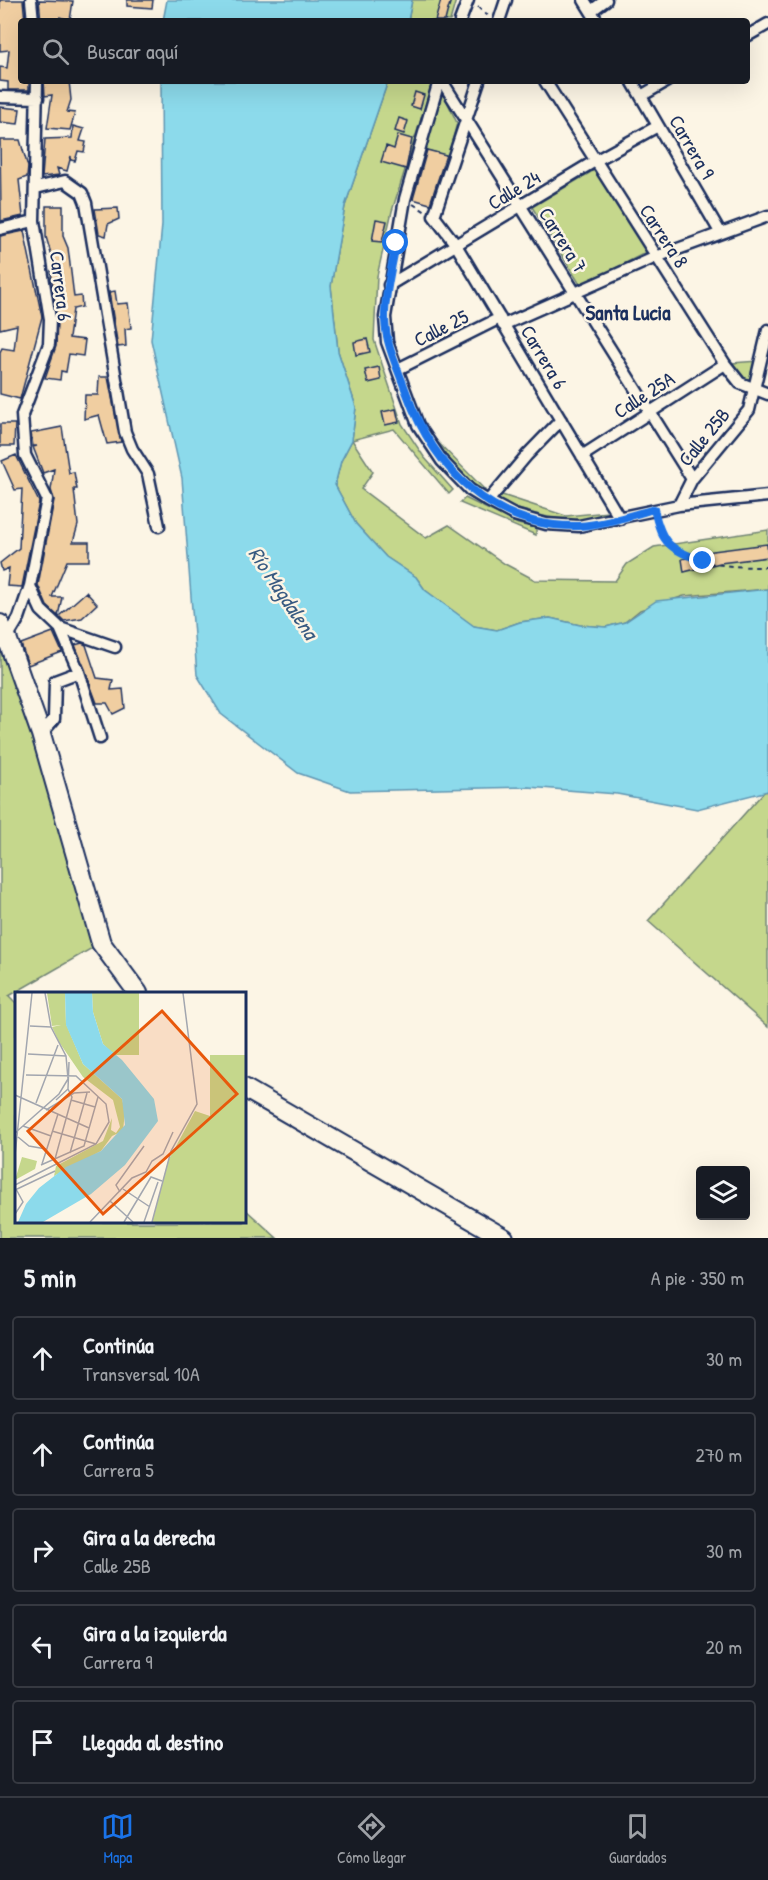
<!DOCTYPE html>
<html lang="es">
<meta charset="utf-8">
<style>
body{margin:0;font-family:"Patrick Hand",sans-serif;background:#20242c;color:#f1f3f6}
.controls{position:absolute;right:18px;bottom:18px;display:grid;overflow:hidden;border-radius:6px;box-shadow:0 6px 24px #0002}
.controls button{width:54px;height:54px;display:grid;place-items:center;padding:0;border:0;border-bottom:2px solid #363941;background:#171b24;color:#f1f3f6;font:30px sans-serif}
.stop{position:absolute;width:18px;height:18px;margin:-14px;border:4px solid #1a73e8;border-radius:50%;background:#fff}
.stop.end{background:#1a73e8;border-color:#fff;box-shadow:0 2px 6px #0008}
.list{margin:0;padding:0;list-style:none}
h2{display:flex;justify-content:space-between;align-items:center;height:78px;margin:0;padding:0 24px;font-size:26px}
h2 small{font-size:20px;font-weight:400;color:#9ea1a6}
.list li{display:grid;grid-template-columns:39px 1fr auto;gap:18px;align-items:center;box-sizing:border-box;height:84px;margin:0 12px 12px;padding:0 12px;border:2px solid #363941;border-radius:6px}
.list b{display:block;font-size:22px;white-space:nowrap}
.list p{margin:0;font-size:20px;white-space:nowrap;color:#9ea1a6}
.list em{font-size:20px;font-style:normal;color:#9ea1a6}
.icon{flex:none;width:33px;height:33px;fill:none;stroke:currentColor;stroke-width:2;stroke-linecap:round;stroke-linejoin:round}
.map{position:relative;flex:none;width:768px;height:1238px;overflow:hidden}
.search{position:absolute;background:#171b24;box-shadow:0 6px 24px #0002;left:18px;right:18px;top:18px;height:66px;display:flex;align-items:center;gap:15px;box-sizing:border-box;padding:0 21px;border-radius:6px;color:#9ea1a6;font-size:22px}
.sheet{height:558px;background:#171b24}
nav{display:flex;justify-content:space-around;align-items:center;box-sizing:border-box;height:84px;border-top:2px solid #363941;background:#171b24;font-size:16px;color:#9ea1a6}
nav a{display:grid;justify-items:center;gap:3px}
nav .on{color:#1a73e8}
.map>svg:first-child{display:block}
.green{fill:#c5d78c;stroke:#708375;stroke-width:1.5}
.water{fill:#8cdaeb;stroke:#5f96b3;stroke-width:1.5}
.building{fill:#f0cea1;stroke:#1b2f5e;stroke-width:1.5}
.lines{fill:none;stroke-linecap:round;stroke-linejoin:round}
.minor-casing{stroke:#1b2f5e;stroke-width:15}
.primary-casing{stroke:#1b2f5e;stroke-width:22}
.path{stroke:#1b2f5e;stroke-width:2;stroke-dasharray:4.5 4.5;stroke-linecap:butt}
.minor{stroke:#fcf5e5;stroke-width:10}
.primary{stroke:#fcf5e5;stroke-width:18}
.route{stroke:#1a73e8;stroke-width:8}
.labels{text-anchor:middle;stroke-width:5;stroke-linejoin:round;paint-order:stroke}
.street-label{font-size:20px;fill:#1b2f5e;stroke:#fcf5e5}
.neighbourhood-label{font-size:21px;font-weight:bold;fill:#1b2f5e;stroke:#fcf5e5}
.water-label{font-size:21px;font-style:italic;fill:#375a81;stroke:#fcf5e5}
.inset-road{fill:none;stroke:#a2a6af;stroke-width:1.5}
.view{fill:#e8590c;fill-opacity:0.15;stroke:#e8590c;stroke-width:3}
.inset-edge{fill:none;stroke:#1b2f5e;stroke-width:3}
</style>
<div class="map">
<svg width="768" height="1238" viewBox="0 0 768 1238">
<rect width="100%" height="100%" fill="#fcf5e5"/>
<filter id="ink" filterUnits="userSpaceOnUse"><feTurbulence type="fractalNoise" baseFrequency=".0167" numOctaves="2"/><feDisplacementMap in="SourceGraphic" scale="12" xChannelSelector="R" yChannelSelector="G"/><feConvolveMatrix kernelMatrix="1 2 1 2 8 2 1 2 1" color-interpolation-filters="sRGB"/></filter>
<g filter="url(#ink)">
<path class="green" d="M412 0H456L450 21H408Z
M388 81H433L392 211 377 276 374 340 402 424 424 457 453 490 449 494 394 429 352 440 373 472 361 489 426 538 449 525 505 564 535 580 615 581 627 564 654 547 768 530V589L684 596 640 610 625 622 606 627 580 625 550 618 520 622 497 630 473 626 425 590 416 577 386 557 356 524 335 485 341 461 352 440 356 407 338 351 331 286 345 206Z
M440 86 457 123 448 156 422 149Z
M596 169 647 252 581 286 532 207Z
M758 361 754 381 741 379 732 363Z
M422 426 485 490 480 497 414 427Z
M496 493 566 516 608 512 610 518C561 525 536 515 490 500Z
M465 498 518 524 536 528V535L460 503Z
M0 630 101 943 9 996 16 1003V1222H244L245 1209 277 1238H0Z
M768 791V1027L648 921 764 792Z"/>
<path class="water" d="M167 0H412L408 21H163Z
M161 81H388L345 206 331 286 338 351 356 407 352 440 341 461 335 485 356 524 386 557 416 577 425 590 474 626 497 630 520 622 550 618 580 625 606 627 625 622 656 601 768 589V791L697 809 617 794 528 787 350 791 298 773 221 714 197 675 182 478 151 340 162 225Z"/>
<path class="building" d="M0 0H23L25 21H21V81H29V90H8V82L0 81V67L7 68 9 50 0 51Z
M39 0 73 1 70 20 60 17 61 21H41Z
M127 0H153L152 8 127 6Z
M441 0H451L447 13 445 21H435Z
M44 81H69L71 100 67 112 75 113 70 130 47 128 52 95 45 96Z
M415 92 424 95 420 109 411 106Z
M0 107 20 109 18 124 0 122Z
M399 118 408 121 404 134 395 131Z
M73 126 84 129 80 141 86 142 84 152 78 151 75 161 71 160V156L67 171 57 168 59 175 42 177 45 139 72 138Z
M398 135 412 139 406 169 381 162 386 146 394 149Z
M0 140H20L28 167 27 177 19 180 23 216 1 221Z
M427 150 446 155 430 204 413 199Z
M46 206H63V236L68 248 74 297 81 296 82 307 73 309 69 338 85 340 83 356 69 354 66 372 61 371 60 380 45 378 56 346 57 319 51 271 55 267 46 237Z
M118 208 119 219 108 224 106 236 99 234 95 209Z
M376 219 387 221 382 242 372 241Z
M24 231 42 317 20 399 0 394V352L2 348 14 350 17 325 0 329V236Z
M115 291 117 304 128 303 131 328 125 329 126 346 118 347 109 292Z
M367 339 370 352 356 355 354 342Z
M379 367 381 380 368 383 365 370Z
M99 377H108L121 442 107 444 99 415 84 419 85 395H98Z
M396 409 399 422 385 425 382 412Z
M0 424H15L14 446H0Z
M62 427 69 473 74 472 77 489H74L78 525 73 542H89V561H67L52 597H62L58 616 47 606 38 585 54 500 51 490 54 469 43 473 33 447 37 446H33L31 433Z
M16 455 39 502 22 587 7 586 9 568 2 571 0 563 19 548 22 489 15 490 2 461Z
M767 544 768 557 720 563 684 572 682 559 713 551Z
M86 592 97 604 82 618 64 621 59 616Z
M53 632 62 652 28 665 21 644Z
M82 643 86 645 97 678 113 680 111 690 123 689 125 708 113 714 107 703H97L75 645Z"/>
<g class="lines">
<g class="minor-casing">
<path id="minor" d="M31 0 33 21
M584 0 597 21
M591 11 606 0
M460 21 468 0
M499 21 506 0
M747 36 768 24
M37 81 34 221 50 319 49 344 22 415 25 455 47 499 30 586 41 610 60 628 79 672 100 738
M439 81 405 199 385 317 387 342 418 425 442 461 470 490 488 501 514 515 546 524 579 526 679 505 768 496
M442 81 692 479
M479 81 434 216 456 245 620 519
M545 81 725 364 740 383 768 394
M632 81 720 232
M641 96 667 81
M0 97 38 98
M36 188 65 181 82 193 86 203 125 432 132 449 148 474 159 526
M0 229 34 221
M389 285 595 161 658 126
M503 325 656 257 768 216
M398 369 500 318
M582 456 725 364
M488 501 527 455 561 420
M679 505 692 479 749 410 768 330
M60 628 115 647
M7 638 19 618 30 586
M41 734 54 719 55 681 79 672"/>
</g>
<g class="primary-casing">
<path id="primary" d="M0 624 7 638 41 734 101 943 138 993
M244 1088 504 1238"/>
</g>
<path class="path" d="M478 7 486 15 491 12
M413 204 426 212
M656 521C667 567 730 567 768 567"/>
<use href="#minor" class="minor"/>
<use href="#primary" class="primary"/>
</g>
</g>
<g class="lines" filter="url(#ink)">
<path class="route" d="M396 243C392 268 384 295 385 320 386 346 398 369 407 394 434 469 493 528 578 526 603 525 629 516 654 509 662 545 670 549 703 561"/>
</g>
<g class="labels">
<g class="street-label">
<text transform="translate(692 147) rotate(60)" y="7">Carrera 9</text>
<text transform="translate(514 190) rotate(-31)" y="7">Calle 24</text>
<text transform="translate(664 236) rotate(57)" y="7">Carrera 8</text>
<text transform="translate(563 240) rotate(58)" y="7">Carrera 7</text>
<text transform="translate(61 286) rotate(83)" y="7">Carrera 6</text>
<text transform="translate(441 328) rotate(-27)" y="7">Calle 25</text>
<text transform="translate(544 357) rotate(59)" y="7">Carrera 6</text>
<text transform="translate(644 395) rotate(-33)" y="7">Calle 25A</text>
<text transform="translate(704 437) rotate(-51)" y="7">Calle 25B</text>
</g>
<g class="neighbourhood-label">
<text x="628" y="320">Santa Lucia</text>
</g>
<g class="water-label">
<text transform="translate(283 593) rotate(56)" y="7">Río Magdalena</text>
</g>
</g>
<g transform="translate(15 992)">
<rect width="231" height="231" fill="#fcf5e5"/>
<path d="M32 1H50L51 32 68 72 107 107 110 119 108 139 97 144 86 159 39 184 41 174 88 149 97 126 96 138 101 141 105 135 98 108 68 85 44 50 37 35 46 33 37 34ZM77 1H124V63H99L88 52 78 20ZM195 63H231V230H137L153 169 180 119 195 124ZM7 165 22 169 20 177 0 188Z" fill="#c5d78c"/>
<path d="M50 1H77L78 20 88 52 107 68 139 107 143 129 110 173 76 202 28 230H3L11 212 24 196 51 175 86 159 110 133 107 107 68 72 51 33Z" fill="#8cdaeb"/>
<path class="inset-road" d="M15 34 36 35M13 62 51 64M0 103 74 136M41 108 53 97 54 70M56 108 80 115M21 111 43 53M31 118 59 101 75 100M8 134 36 144M37 139 81 152M0 141 44 102 53 87 51 64 36 35 30 1M3 145 14 154 31 157M55 161 72 101M0 163 17 1M40 167 57 105 53 97M27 172 43 122M26 173 69 154 83 105M0 193 81 152 94 130 91 112 61 84 11 83M108 197 135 215M0 198 40 179M105 200 101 193 129 154M95 209 118 230M0 222 8 210 1 197M75 230 117 186 131 180 137 169 148 162 158 140M109 230 136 185 147 189M129 230 143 190M137 230 156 159 182 112 168 1"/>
<path class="view" d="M147 19 222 102 88 222 13 139Z"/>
<rect width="231" height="231" class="inset-edge"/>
</g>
</svg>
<div class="controls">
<button><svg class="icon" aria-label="layers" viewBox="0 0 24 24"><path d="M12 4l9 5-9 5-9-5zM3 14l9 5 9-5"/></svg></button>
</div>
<div class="stop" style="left:396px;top:243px"></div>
<div class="stop end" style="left:703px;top:561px"></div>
<div class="search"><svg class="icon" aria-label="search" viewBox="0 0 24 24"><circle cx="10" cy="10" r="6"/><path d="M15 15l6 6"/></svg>Buscar aquí</div>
</div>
<section class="sheet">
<h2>5 min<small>A pie · 350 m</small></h2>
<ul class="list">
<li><svg class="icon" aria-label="ahead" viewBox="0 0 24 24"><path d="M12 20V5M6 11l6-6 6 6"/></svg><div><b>Continúa</b><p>Transversal 10A</p></div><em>30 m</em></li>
<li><svg class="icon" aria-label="ahead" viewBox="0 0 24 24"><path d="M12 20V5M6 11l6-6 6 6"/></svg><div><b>Continúa</b><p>Carrera 5</p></div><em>270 m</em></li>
<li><svg class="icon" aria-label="right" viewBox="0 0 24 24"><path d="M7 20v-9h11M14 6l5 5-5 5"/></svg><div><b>Gira a la derecha</b><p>Calle 25B</p></div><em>30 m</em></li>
<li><svg class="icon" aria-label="left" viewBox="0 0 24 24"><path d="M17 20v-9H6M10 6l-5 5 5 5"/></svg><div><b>Gira a la izquierda</b><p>Carrera 9</p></div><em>20 m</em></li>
<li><svg class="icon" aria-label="arrive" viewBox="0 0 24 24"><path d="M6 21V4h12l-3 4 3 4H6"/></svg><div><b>Llegada al destino</b></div></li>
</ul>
</section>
<nav>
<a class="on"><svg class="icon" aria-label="map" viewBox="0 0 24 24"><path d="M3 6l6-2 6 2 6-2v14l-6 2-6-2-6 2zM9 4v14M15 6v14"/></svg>Mapa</a>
<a><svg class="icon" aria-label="directions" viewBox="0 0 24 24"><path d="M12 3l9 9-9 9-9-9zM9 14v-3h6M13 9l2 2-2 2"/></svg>Cómo llegar</a>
<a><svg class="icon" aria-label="saved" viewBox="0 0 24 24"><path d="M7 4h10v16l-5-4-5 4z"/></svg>Guardados</a>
</nav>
